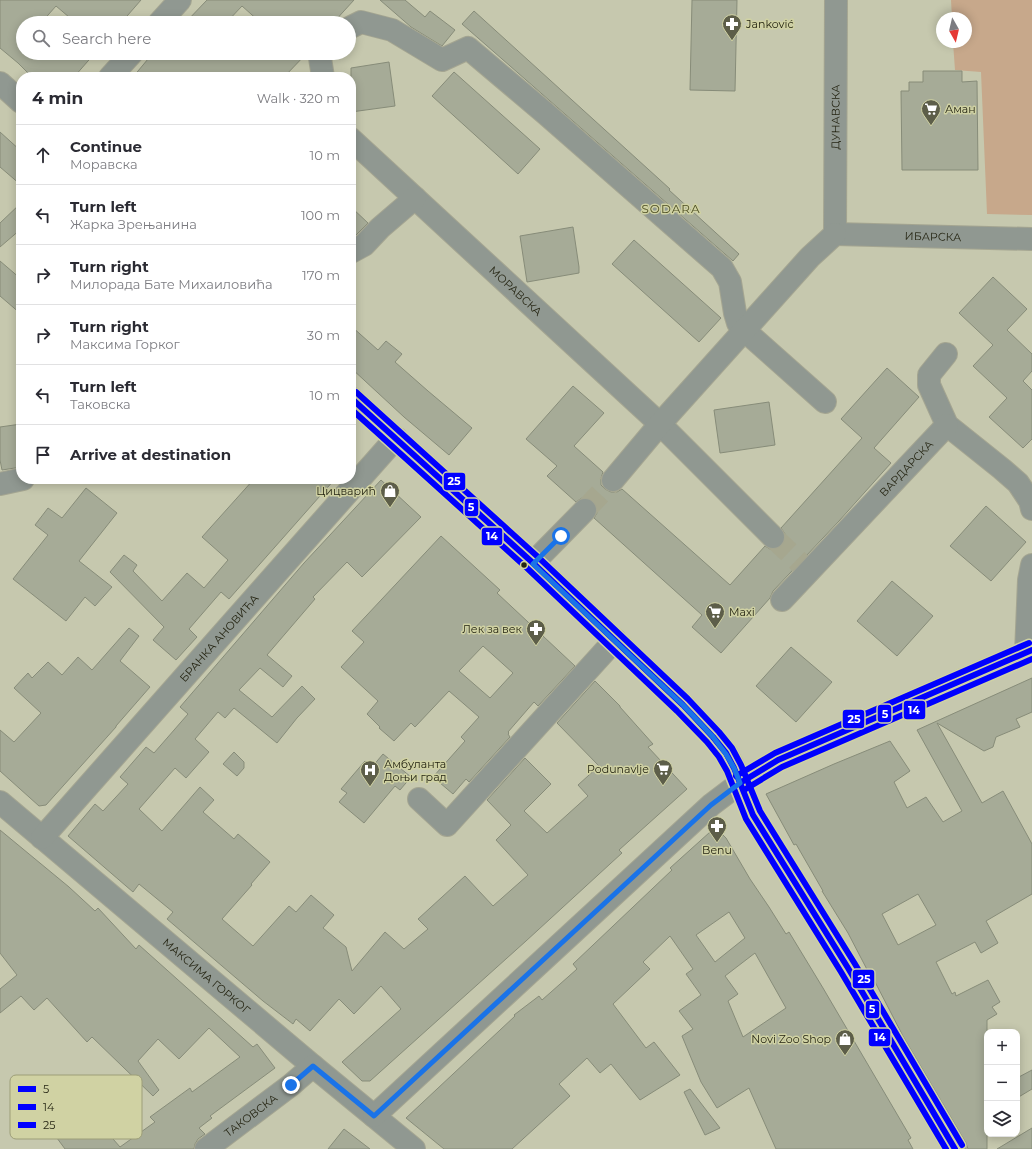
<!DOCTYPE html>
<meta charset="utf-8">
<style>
body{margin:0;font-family:Montserrat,sans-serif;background:#f7f7f7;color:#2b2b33}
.controls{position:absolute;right:12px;bottom:12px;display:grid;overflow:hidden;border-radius:8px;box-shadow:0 2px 10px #0003}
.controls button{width:36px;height:36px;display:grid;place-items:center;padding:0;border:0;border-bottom:1px solid #e1e1e2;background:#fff;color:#2b2b33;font:20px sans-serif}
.compass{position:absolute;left:936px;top:12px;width:36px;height:36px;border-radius:50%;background:#fff;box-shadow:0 2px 10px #0003;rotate:172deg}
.stop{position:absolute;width:12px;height:12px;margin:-9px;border:3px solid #1a73e8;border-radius:50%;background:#fff}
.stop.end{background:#1a73e8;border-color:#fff;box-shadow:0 1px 4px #0008}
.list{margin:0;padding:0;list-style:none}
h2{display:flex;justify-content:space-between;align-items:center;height:52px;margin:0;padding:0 16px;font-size:17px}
h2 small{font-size:13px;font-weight:400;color:#7c7c81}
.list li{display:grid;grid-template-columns:26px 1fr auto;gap:12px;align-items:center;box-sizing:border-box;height:60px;padding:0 16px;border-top:1px solid #e1e1e2}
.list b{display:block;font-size:15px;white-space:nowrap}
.list p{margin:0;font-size:13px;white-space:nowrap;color:#7c7c81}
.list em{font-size:13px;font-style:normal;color:#7c7c81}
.icon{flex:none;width:22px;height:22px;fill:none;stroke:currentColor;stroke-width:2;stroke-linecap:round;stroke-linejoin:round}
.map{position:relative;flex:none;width:1032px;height:1149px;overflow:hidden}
.search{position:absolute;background:#fff;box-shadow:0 2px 10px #0003;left:16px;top:16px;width:340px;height:44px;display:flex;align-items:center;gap:10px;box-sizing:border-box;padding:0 14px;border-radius:22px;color:#7c7c81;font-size:15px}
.panel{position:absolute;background:#fff;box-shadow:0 2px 10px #0003;left:16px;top:72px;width:340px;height:412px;border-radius:16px}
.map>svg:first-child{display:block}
.green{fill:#c7a88b}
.building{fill:#a6ab97;stroke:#878c79;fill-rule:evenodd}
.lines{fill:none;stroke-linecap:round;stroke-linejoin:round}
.minor-tunnel{stroke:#a6a78f;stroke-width:22;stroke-dasharray:22 11;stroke-linecap:butt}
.minor-casing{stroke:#a4a591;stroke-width:24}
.minor{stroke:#909891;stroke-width:22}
.bus-1-casing{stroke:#d0d2a3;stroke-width:9}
.bus-2-casing{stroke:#d0d2a3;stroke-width:9}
.bus-3-casing{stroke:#d0d2a3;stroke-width:9}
.bus-1{stroke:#00f;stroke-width:6}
.bus-2{stroke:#00f;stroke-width:6}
.bus-3{stroke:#00f;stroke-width:6}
.route{stroke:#1a73e8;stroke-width:5}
.bus-dot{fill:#252513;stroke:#d0d2a3;stroke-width:1.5}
.labels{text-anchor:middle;stroke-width:3;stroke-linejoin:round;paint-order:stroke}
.poi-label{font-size:11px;fill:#252513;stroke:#d0d2a3;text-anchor:start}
.street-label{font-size:11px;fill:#252513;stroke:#d0d2a3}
.neighbourhood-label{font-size:12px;letter-spacing:1px;fill:#4d4e23;stroke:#d0d2a3}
.key{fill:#d0d2a3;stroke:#9d9e78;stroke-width:1}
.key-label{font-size:11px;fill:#252513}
.line-badge{stroke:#d0d2a3;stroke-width:1.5}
.badge-label{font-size:11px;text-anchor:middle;font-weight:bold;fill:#fff}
</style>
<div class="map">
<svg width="1032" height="1149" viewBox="0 0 1032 1149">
<rect width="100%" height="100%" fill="#c6c8ae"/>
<path class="green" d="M951 0H1032V215L987 214 981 72 955 70 953 42H966V18H952Z"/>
<path class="building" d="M0 0H141L121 23H76L56 6 41 23H23V53H60L64 56 67 53H95L74 77H32L18 63 0 48Z
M207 0H354L333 23H261L242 6 226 23H185Z
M380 0H405L425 17 430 11 455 30 442 46 411 27Z
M692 0H737L735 91 690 90Z
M474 11 670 189 669 190 739 254 733 261 462 24Z
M153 53H307L284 77H133Z
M389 62 395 106 351 112V68Z
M923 71H962V82L977 81 978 170H902L901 91H909V82H923Z
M454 72 540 149 518 174 432 96Z
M0 132 21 151V185L0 167Z
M21 203V229L0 247V223Z
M351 207 368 223 356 235 351 238Z
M573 227 579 267V273L527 282 520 236Z
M634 240 721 318 699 342 612 264Z
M0 261 21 279V314L0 296Z
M993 277 1027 309 1007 330 1032 354V371L1023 381 1032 390V439L1023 448 989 417 1007 398 973 366 993 345 959 313Z
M351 326 378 350 386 341 402 354 395 362 428 391 472 428 449 455 404 417 351 368Z
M887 368 919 397 874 448 891 463 839 521 773 591 770 598 721 653 692 627 702 615 594 518 597 513V507L593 501 588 498H582L576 502 547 476 557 466 526 439 573 386 604 413 574 446 603 472 601 478V485L605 489 611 492H617L622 489 730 585 765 546 770 549H776L782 546 785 540V534L781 528 862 438 841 419Z
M769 402 775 445 720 453 714 410Z
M21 424V467L2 470 0 460V427Z
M254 479H335L229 599 221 592 189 629 197 637 176 660 153 640 164 627 110 572 124 555 137 565 133 571 162 601 187 573 204 588 228 560 202 537Z
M381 480 421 517 362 577 347 562 313 597 315 599 267 655 292 676 283 687 260 668 239 690 272 717 302 686 315 699 297 718 277 743 234 708 225 718 218 712 195 739 209 752 186 778 175 768 139 809 162 831 200 787 214 800 203 812 234 839 238 834 270 862 251 884 252 885 222 919 253 946 289 906 296 912 311 895 334 915 323 928 346 947 352 971 385 932 404 949 428 929 418 919 465 876 493 906 528 875 496 840 511 825 487 800 525 758 551 784 524 811 547 833 588 796 578 785 599 766 557 723 595 681 620 706V707L653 744 648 747 687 789 619 850 622 853 526 941 370 1081H362L342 1062 401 1009 381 986 354 1014 339 999 310 1031 296 1019 293 1024 263 1001 167 919 173 912 139 884 133 892 68 836 95 804 103 811 128 784 120 777 146 747 154 753 188 714 180 707 304 563Z
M86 488 117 513 79 561 112 587 95 606 85 597 66 621 13 579 48 535 35 525 48 508 62 518Z
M986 506 1026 542 991 581 950 546Z
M441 536 500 590 497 593 575 666 538 706 534 702 508 732 509 733 508 734 510 737 469 782 466 779 453 794 433 777 465 741 461 737 479 717 449 691 415 727 411 723 394 741 379 728 380 727 367 714 378 701 341 667 364 642 352 631ZM483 646 513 673 490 698 459 671Z
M892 581 933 616 897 656 857 621Z
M129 628 139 636 120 661 150 687 116 726V727L46 805 39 806 0 771V730L14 742 41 713 14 688 28 673 32 678 48 662 62 675 78 657 92 670Z
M791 647 832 682 796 722 756 686Z
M1032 678V712L1016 719 1020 727 996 737 993 747 984 751 937 723 982 803 1003 791 1032 844V894L986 921 998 943 981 953 975 942 936 962 952 994 955 992 956 996 988 980 1000 1002 992 1007 997 1014 987 1020V1149H968L966 1143 904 1038 874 980 873 981 848 933 822 891H823L796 844 794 845 766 794 834 764 890 741 910 771 894 782 907 808 926 797 943 822 962 811 917 730ZM918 894 936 925 898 945 882 914Z
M234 752 244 762V768L237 776 223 764Z
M383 754 411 777 400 790 395 786 364 823 339 802 347 793 341 789 365 761 372 767Z
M0 830 69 887 95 911 98 908 136 949 139 945 253 1047 257 1044 275 1068 210 1116 212 1118 199 1128 205 1134 198 1139 195 1144 194 1149H65L54 1134 70 1122 82 1138 100 1124 120 1147 155 1122 150 1117 190 1088 192 1092 240 1057 209 1028 179 1059 158 1039 138 1061 159 1090 153 1096 92 1037 87 1042 47 998 34 1010 21 996 0 1013V989L17 975 0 953Z
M710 832 722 834 726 838 750 879 769 907 786 934 789 932 823 988 911 1138 908 1140 913 1149H776L749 1088 717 1108 701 1082 682 1036 693 1029 679 1011 701 995 686 974 693 969 670 936 643 962 650 969 613 1004 646 1048 654 1042 680 1075 640 1100 611 1064 600 1073 587 1058 559 1084 570 1096 512 1149H444L406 1118 515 1016 514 1015 539 996 542 1000 577 969 573 964 672 870 670 868ZM729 912 745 938 715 962 696 935ZM755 953 786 1008 743 1037 728 1001 738 994 725 976Z
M1032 1070V1089L1017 1098V1078Z
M690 1089 720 1128 705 1135 684 1092Z
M1032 1128V1149H997Z
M344 1129 370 1149H328Z"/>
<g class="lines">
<path class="minor-tunnel" d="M585 510 613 480
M773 537 801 564"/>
<g class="minor-casing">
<g id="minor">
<path d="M159 23 180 0"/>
<path d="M349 28 361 22 392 30 442 60 468 48 545 113 722 268 730 282 735 313 738 323 744 330 825 402"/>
<path d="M110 77 132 53"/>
<path d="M323 77 320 58 323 53"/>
<path d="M0 83 21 102"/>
<path id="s1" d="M351 139 660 424 773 537"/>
<path id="s2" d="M835 234 836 0"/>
<path id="s3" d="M835 234 1032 239"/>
<path d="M351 252 364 245 380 228 415 198"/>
<path d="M946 354 929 375V385L947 425 1002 469 1018 483 1030 501 1032 509"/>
<path d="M351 398 533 563 683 705 713 737 726 753 734 768 753 815 848 968 955 1149"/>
<path d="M613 480 660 424 810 257 835 234"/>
<path d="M0 484 23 479"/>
<path d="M533 563 585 510"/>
<path id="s4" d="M782 600 947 425"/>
<path d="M1026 653 1029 580 1032 565"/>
<path d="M419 799 447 825 615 640"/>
<path id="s5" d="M0 802 313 1066 414 1149"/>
<path id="s6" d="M42 838 396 438"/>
<path d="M374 1116 711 805 740 783 778 760 1032 650"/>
<path id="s7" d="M206 1149 291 1085 313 1066"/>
</g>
</g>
<use href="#minor" class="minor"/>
<g class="bus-1-casing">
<path id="bus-1" d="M351 398 533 563 683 705 713 737 726 753 734 768 753 815 848 968 955 1149
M740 783 778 760 1032 650"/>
</g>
<g class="bus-2-casing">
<path id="bus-2" d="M351 409 528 569 677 711 707 742 719 757 727 771 746 819 841 972 946 1149
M744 790 782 767 1032 659"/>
</g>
<g class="bus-3-casing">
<path id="bus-3" d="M356 392 538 557 688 699 719 732 732 748 741 765 760 811 855 964 962 1145
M736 776 775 753 1029 643"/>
</g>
<use href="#bus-1" class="bus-1"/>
<use href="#bus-2" class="bus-2"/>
<use href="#bus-3" class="bus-3"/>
</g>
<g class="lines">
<path class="route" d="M291 1085 313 1066 374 1116 711 805 740 783 734 768 726 754 713 737 683 705 533 564 561 536"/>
</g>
<defs>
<g id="pharmacy-pin" transform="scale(1)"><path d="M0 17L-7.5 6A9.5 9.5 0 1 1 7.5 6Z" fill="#5d5e49" stroke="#d0d2a3"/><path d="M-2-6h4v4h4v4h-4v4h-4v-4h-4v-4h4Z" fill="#fff"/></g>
<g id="supermarket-pin" transform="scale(1)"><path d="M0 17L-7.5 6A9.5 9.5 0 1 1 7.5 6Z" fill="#5d5e49" stroke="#d0d2a3"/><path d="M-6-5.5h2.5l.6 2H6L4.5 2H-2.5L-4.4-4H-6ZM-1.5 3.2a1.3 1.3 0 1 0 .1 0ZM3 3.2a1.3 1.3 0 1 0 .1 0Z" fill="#fff"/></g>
<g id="shop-pin" transform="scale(1)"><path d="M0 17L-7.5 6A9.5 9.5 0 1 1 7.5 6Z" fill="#5d5e49" stroke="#d0d2a3"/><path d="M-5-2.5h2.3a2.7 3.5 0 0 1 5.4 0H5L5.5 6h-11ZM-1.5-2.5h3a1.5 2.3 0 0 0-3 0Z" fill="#fff"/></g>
<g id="hospital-pin" transform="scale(1)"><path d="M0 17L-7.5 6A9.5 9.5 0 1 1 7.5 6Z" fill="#5d5e49" stroke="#d0d2a3"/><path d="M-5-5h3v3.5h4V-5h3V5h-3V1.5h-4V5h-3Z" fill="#fff"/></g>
</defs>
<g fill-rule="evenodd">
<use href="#pharmacy-pin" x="732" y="24"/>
<use href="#supermarket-pin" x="931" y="109"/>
<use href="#shop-pin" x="390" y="491"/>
<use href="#supermarket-pin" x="715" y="612"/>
<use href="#pharmacy-pin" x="536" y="629"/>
<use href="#supermarket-pin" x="663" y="769"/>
<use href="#hospital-pin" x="370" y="770"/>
<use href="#pharmacy-pin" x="717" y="826"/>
<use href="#shop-pin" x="845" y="1039"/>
</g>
<circle class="bus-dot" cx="524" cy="565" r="3.5"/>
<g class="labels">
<g class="poi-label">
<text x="746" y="28">Janković</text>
<text x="945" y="113">Аман</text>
<text x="376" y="495" text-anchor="end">Цицварић</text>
<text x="729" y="616">Maxi</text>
<text x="522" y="633" text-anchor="end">Лек за век</text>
<text x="384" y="768">Амбуланта<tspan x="384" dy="13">Доњи град</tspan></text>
<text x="649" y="773" text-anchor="end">Podunavlje</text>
<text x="717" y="854" text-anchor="middle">Benu</text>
<text x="831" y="1043" text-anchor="end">Novi Zoo Shop</text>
</g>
<g class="street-label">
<text dy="4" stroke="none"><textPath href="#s2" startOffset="117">ДУНАВСКА</textPath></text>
<text dy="4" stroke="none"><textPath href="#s3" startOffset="98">ИБАРСКА</textPath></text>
<text dy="4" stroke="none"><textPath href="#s1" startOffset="224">МОРАВСКА</textPath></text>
<text dy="4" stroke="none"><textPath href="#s4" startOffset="181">ВАРДАРСКА</textPath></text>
<text dy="4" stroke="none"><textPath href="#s6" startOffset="267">БРАНКА АНОВИЋА</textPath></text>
<text dy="4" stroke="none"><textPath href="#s5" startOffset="270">МАКСИМА ГОРКОГ</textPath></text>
<text dy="4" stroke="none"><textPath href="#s7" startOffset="56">ТАКОВСКА</textPath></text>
</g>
<g class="neighbourhood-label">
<text x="671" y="213">SODARA</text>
</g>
</g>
<rect x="10" y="1075" width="132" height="64" rx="6" class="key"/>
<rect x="18" y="1086" width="18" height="6" fill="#00f"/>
<rect x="18" y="1104" width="18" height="6" fill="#00f"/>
<rect x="18" y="1122" width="18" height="6" fill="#00f"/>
<g class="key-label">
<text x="43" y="1093">5</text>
<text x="43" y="1111">14</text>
<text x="43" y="1129">25</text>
</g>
<g class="line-badge">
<rect x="443" y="472" width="23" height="19" rx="4" fill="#00f"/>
<rect x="464" y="498" width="15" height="19" rx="4" fill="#00f"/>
<rect x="481" y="527" width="22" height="19" rx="4" fill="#00f"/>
<rect x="903" y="700" width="23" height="20" rx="4" fill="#00f"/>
<rect x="877" y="704" width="15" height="19" rx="4" fill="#00f"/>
<rect x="842" y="709" width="23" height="20" rx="4" fill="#00f"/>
<rect x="852" y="969" width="23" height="20" rx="4" fill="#00f"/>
<rect x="865" y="1000" width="15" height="19" rx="4" fill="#00f"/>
<rect x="868" y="1028" width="23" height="19" rx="4" fill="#00f"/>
</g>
<g class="badge-label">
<text x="454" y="485">25</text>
<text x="471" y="511">5</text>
<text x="492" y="540">14</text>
<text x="914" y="714">14</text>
<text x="885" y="718">5</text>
<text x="854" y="723">25</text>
<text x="864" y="983">25</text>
<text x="872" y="1013">5</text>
<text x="880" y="1041">14</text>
</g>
</svg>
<div class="controls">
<button>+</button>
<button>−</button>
<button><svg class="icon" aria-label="layers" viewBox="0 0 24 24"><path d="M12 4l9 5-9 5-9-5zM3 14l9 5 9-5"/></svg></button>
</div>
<svg class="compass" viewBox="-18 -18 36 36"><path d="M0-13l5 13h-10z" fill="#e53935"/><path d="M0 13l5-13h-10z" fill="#7c7c81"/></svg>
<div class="stop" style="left:561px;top:536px"></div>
<div class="stop end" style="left:291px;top:1085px"></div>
<div class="search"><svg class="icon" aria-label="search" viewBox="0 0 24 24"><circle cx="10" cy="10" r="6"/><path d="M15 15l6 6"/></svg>Search here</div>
<section class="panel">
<h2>4 min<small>Walk · 320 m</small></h2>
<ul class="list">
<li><svg class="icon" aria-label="ahead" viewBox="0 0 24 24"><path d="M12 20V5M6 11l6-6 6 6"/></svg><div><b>Continue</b><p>Моравска</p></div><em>10 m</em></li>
<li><svg class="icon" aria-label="left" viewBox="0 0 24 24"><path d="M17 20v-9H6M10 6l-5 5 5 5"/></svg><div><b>Turn left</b><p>Жарка Зрењанина</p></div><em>100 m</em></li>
<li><svg class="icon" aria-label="right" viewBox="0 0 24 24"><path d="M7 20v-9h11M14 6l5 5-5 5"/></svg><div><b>Turn right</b><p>Милорада Бате Михаиловића</p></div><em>170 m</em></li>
<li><svg class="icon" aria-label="right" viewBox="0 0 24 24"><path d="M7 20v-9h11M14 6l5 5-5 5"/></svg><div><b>Turn right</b><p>Максима Горког</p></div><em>30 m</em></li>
<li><svg class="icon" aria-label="left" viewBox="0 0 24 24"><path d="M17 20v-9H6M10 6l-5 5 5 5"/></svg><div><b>Turn left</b><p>Таковска</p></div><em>10 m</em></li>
<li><svg class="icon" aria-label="arrive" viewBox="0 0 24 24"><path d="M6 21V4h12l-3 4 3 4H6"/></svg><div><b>Arrive at destination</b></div></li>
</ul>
</section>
</div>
